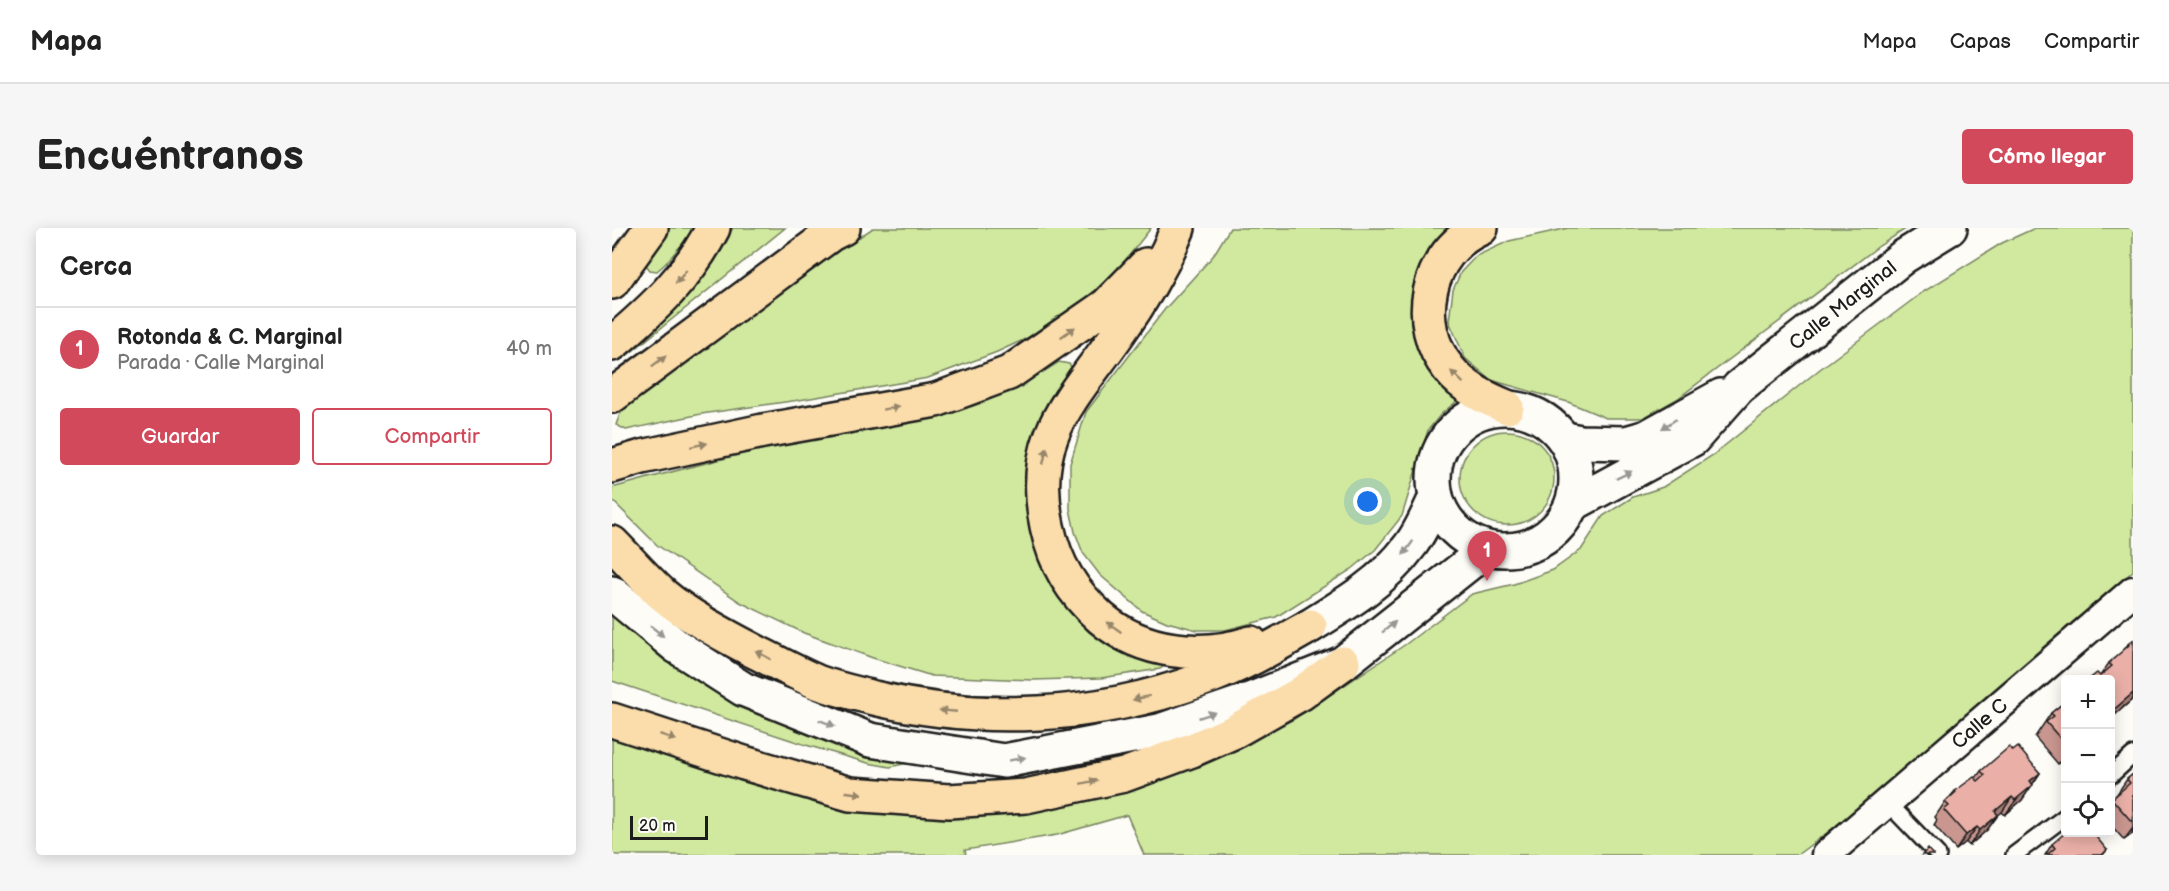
<!DOCTYPE html>
<html lang="es">
<meta charset="utf-8">
<style>
body{margin:0;font-family:"Balsamiq Sans",sans-serif;background:#f6f6f6;color:#222}
.controls{position:absolute;right:18px;bottom:18px;display:grid;overflow:hidden;border-radius:6px;box-shadow:0 3px 15px #0003}
.controls button{width:54px;height:54px;display:grid;place-items:center;padding:0;border:0;border-bottom:2px solid #e0e0e0;background:#fff;color:#222;font:30px sans-serif}
.scale{position:absolute;left:18px;bottom:15px;width:78px;box-sizing:border-box;padding-left:6px;border:3px solid #1c1c1c;border-top:0;font-size:16px;line-height:21px;white-space:nowrap;color:#1c1c1c;-webkit-text-stroke:4px #fdfcf7;paint-order:stroke}
.you{position:absolute;left:756px;top:274px;width:21px;height:21px;margin:-15px;border:4px solid #fff;border-radius:50%;background:#1a73e8;box-shadow:0 0 0 9px #1a73e833}
.badge{display:grid;place-items:center;width:39px;height:39px;border-radius:50%;background:#d1495b;color:#fff;font-size:20px;font-weight:700}
.pin{position:absolute;translate:-50% -50px;filter:drop-shadow(0 2px 3px #0008)}
.pin::after{content:'';position:absolute;top:32px;width:21px;height:18px;background:inherit;clip-path:polygon(0 0,100% 0,50% 100%)}
.list{margin:0;padding:0;list-style:none}
h2{display:flex;justify-content:space-between;align-items:center;height:78px;margin:0;padding:0 24px;font-size:26px}
h2 small{font-size:20px;font-weight:400;color:#767676}
.list li{display:grid;grid-template-columns:39px 1fr auto;gap:18px;align-items:center;box-sizing:border-box;height:84px;padding:0 24px;border-top:2px solid #e0e0e0}
.list b{display:block;font-size:22px;white-space:nowrap}
.list p{margin:0;font-size:20px;white-space:nowrap;color:#767676}
.list em{font-size:20px;font-style:normal;color:#767676}
.actions{display:flex;gap:12px;padding:18px 24px}
.actions a{flex:1;padding:14px 0;border:2px solid #d1495b;border-radius:6px;text-align:center;font-size:21px;color:#d1495b}
.actions .main{background:#d1495b;color:#fff}
.icon{flex:none;width:33px;height:33px;fill:none;stroke:currentColor;stroke-width:2;stroke-linecap:round;stroke-linejoin:round}
.map{position:relative;flex:none;width:1521px;height:627px;overflow:hidden;border-radius:6px}
header{display:flex;align-items:center;gap:36px;box-sizing:border-box;height:84px;padding:0 30px;background:#fff;border-bottom:2px solid #e0e0e0}
header strong{font-size:28px}
nav{display:flex;gap:33px;margin-inline-start:auto;font-size:21px}
.intro{display:flex;align-items:center;justify-content:space-between;box-sizing:border-box;height:144px;padding:0 36px}
h1{margin:0;font-size:42px}
.button{padding:15px 27px;border-radius:6px;background:#d1495b;color:#fff;font-size:21px;font-weight:700}
main{display:flex;gap:36px;padding:0 36px}
aside{flex:1;background:#fff;border-radius:6px;box-shadow:0 3px 15px #0003}
.map>svg:first-child{display:block}
.green{fill:#d0e99f;stroke:#76825e;stroke-width:1.5}
.lines{fill:none;stroke-linecap:round;stroke-linejoin:round}
.lane-casing{stroke:#1c1c1c;stroke-width:20}
.street-casing{stroke:#1c1c1c;stroke-width:33}
.secondary-casing{stroke:#1c1c1c;stroke-width:38}
.highway-casing{stroke:#1c1c1c;stroke-width:38}
.lane{stroke:#fdfcf7;stroke-width:15}
.street{stroke:#fdfcf7;stroke-width:28}
.secondary{stroke:#fdfcf7;stroke-width:33}
.highway{stroke:#fbdcab;stroke-width:33}
.wall{fill:#c99790;stroke:#1c1c1c;stroke-width:1.5}
.shaded-wall{fill:#a47b76;stroke:#1c1c1c;stroke-width:1.5}
.building{fill:#eab0a8;stroke:#1c1c1c;stroke-width:1.5}
.oneway{fill:#97866b}
.oneway2{fill:#989794}
.labels{text-anchor:middle;stroke-width:4.5;stroke-linejoin:round;paint-order:stroke}
.street-label{font-size:20px;fill:#1c1c1c;stroke:#fdfcf7}
</style>
<header>
<strong>Mapa</strong>
<nav><a>Mapa</a><a>Capas</a><a>Compartir</a></nav>
</header>
<div class="intro"><h1>Encuéntranos</h1><a class="button">Cómo llegar</a></div>
<main>
<aside>
<h2>Cerca<small></small></h2>
<ul class="list">
<li><span class="badge">1</span><div><b>Rotonda &amp; C. Marginal</b><p>Parada · Calle Marginal</p></div><em>40 m</em></li>
</ul>
<div class="actions"><a class="main">Guardar</a><a>Compartir</a></div>
</aside>
<div class="map">
<svg width="1521" height="627" viewBox="0 0 1521 627">
<rect width="100%" height="100%" fill="#fdfcf7"/>
<filter id="ink" filterUnits="userSpaceOnUse"><feTurbulence type="fractalNoise" baseFrequency=".0167" numOctaves="2"/><feDisplacementMap in="SourceGraphic" scale="12" xChannelSelector="R" yChannelSelector="G"/><feConvolveMatrix kernelMatrix="1 2 1 2 8 2 1 2 1" color-interpolation-filters="sRGB"/></filter>
<g filter="url(#ink)">
<path class="green" d="M53 0H84L53 36 45 43 38 42 34 37V25Z
M121 0H173L12 130 5 129 100 30Z
M261 0H539L508 39 468 76 424 106 385 124 316 150 187 172 89 186 14 202 4 197 8 186 19 174 187 49Z
M618 0H848L801 69V103L818 146 832 163 845 173 829 186 816 202 790 288 763 322 740 341 664 389 613 402H585L555 394 530 383 488 347 471 325 463 304 458 281V236L474 184 553 81 601 28Z
M956 0H1295L1267 18 1065 171 1031 190H994L956 174 879 152 853 130 837 93 841 62 849 44 864 28 897 13Z
M1423 0H1521V343L1228 595 1185 627H532L515 587 445 607 353 622 354 627H0V501L311 583 625 519 682 491 794 416 860 366 902 356 941 342 969 322 991 288 1021 269 1051 259 1101 227 1208 141 1311 64 1390 15Z
M447 134 457 136 463 143 431 312 554 437 548 441 489 450 421 452 320 448 261 430 192 405 128 374 45 317 0 272V260C79 238 160 218 240 201 274 194 310 192 344 183 381 174 416 154 447 134Z
M848 250a47 47 0 1 1 94 0a47 47 0 1 1-94 0Z
M0 376 296 532 291 536 278 539 256 535 194 517 0 453Z"/>
<g class="lines">
<g class="lane-casing">
<path id="lane" d="M1498 548 1521 527
M1275 574 1326 627
M1402 627 1454 588"/>
</g>
<g class="street-casing">
<g id="street">
<path id="s1" d="M1214 627 1521 363"/>
</g>
</g>
<g class="secondary-casing">
<g id="secondary">
<circle cx="893" cy="251" r="71"/>
<path d="M953 211 968 214 1014 215 1035 209 1109 168"/>
<path id="s2" d="M961 276 1081 211 1127 159 1291 29 1338 0"/>
<path d="M0 365 64 418 131 461 258 512 392 533 547 503 640 471 731 435 875 321"/>
<path d="M698 398C734 376 772 353 797 319 809 304 816 286 824 269"/>
</g>
</g>
<g class="highway-casing">
<path id="highway" d="M566 0C551 37 529 74 506 106 459 173 416 209 435 298 443 336 460 364 489 390 530 425 589 431 639 415
M869 0C814 24 800 96 837 141 852 160 873 170 895 179
M0 54 39 0
M0 116C41 81 76 49 101 0
M0 168 219 6 231 0
M0 238 30 229 151 203 324 172 397 145 495 77 534 37
M0 315C17 332 33 351 51 367 77 389 114 408 144 424 164 434 184 445 205 454 224 461 243 465 262 470 371 496 484 490 589 452 627 439 663 418 698 398
M0 492 132 535 238 566 337 573 414 568 512 547 580 522 621 504 688 466 731 435"/>
</g>
<use href="#lane" class="lane"/>
<use href="#street" class="street"/>
<use href="#secondary" class="secondary"/>
<use href="#highway" class="highway"/>
</g>
<path class="wall" d="M1521 412V471L1502 488 1488 448 1497 435 1512 422 1516 416Z
M1454 471V529L1446 536 1423 509 1439 485 1451 475Z
M1401 523 1428 545 1410 572 1393 587 1390 584 1386 587 1375 602 1357 618 1354 614 1344 622 1322 597 1325 592 1323 589 1333 574 1338 569 1343 563 1363 551 1369 543Z
M1521 546V606H1520L1512 612 1498 596V573L1505 566 1515 551Z
M1440 616 1495 622 1491 627H1433Z"/>
<path class="shaded-wall" d="M1521 465V471L1498 490V485Z
M1454 525V529L1446 536Z
M1428 545 1410 572 1393 587 1418 553Z
M1400 569 1390 584 1372 599 1383 583Z
M1386 587 1375 602 1357 618 1368 602Z
M1365 599 1354 614 1344 622 1354 607Z
M1521 600 1520 606 1512 612Z"/>
<path class="building" d="M1521 412V465L1499 484 1502 488 1498 491V452H1476L1485 445 1488 448 1500 438 1497 435 1517 417 1516 416Z
M1454 473V517L1434 494 1442 488 1439 485Z
M1397 519 1401 523 1406 519 1428 545 1418 553 1421 557 1403 572 1400 569 1383 583 1386 587 1368 602 1365 599 1354 607 1332 582 1337 578 1333 574 1344 564 1343 563 1362 549 1366 553 1373 547 1369 543Z
M1521 546V595L1500 571 1518 555 1515 551Z
M1454 604H1480L1495 622 1490 627H1435L1443 620 1440 616Z
M1316 621 1321 627H1310Z"/>
<defs><path id="oneway-solid" d="M-6-.8H1V-3.2L6.5 0L1 3.2V.8H-6Z" transform="scale(1.5)"/></defs>
<g class="oneway">
<use href="#oneway-solid" transform="translate(69 49) rotate(129)"/>
<use href="#oneway-solid" transform="translate(456 104) rotate(-35)"/>
<use href="#oneway-solid" transform="translate(47 133) rotate(-37)"/>
<use href="#oneway-solid" transform="translate(845 149) rotate(-136)"/>
<use href="#oneway-solid" transform="translate(279 180) rotate(-10)"/>
<use href="#oneway-solid" transform="translate(87 217) rotate(-12)"/>
<use href="#oneway-solid" transform="translate(433 228) rotate(-77)"/>
<use href="#oneway-solid" transform="translate(502 399) rotate(-145)"/>
<use href="#oneway-solid" transform="translate(151 427) rotate(-151)"/>
<use href="#oneway-solid" transform="translate(529 470) rotate(166)"/>
<use href="#oneway-solid" transform="translate(336 483) rotate(-175)"/>
<use href="#oneway-solid" transform="translate(56 509) rotate(19)"/>
<use href="#oneway-solid" transform="translate(477 554) rotate(-12)"/>
<use href="#oneway-solid" transform="translate(242 565) rotate(8)"/>
</g>
<g class="oneway2">
<use href="#oneway-solid" transform="translate(1057 196) rotate(147)"/>
<use href="#oneway-solid" transform="translate(1012 247) rotate(-26)"/>
<use href="#oneway-solid" transform="translate(796 320) rotate(126)"/>
<use href="#oneway-solid" transform="translate(777 399) rotate(-39)"/>
<use href="#oneway-solid" transform="translate(45 403) rotate(39)"/>
<use href="#oneway-solid" transform="translate(595 487) rotate(-19)"/>
<use href="#oneway-solid" transform="translate(215 495) rotate(21)"/>
<use href="#oneway-solid" transform="translate(405 531) rotate(-10)"/>
</g>
</g>
<g class="labels">
<g class="street-label">
<text dy="7" stroke="none"><textPath href="#s2" startOffset="338">Calle Marginal</textPath></text>
<text dy="7" stroke="none"><textPath href="#s1" startOffset="202">Calle C</textPath></text>
</g>
</g>
</svg>
<div class="controls">
<button>+</button>
<button>−</button>
<button><svg class="icon" aria-label="locate" viewBox="0 0 24 24"><circle cx="12" cy="12" r="6"/><path d="M12 2v4M12 18v4M2 12h4M18 12h4"/></svg></button>
</div>
<div class="scale">20 m</div>
<div class="you"></div>
<div class="pin badge" style="left:875px;top:353px">1</div>
</div>
</main>
